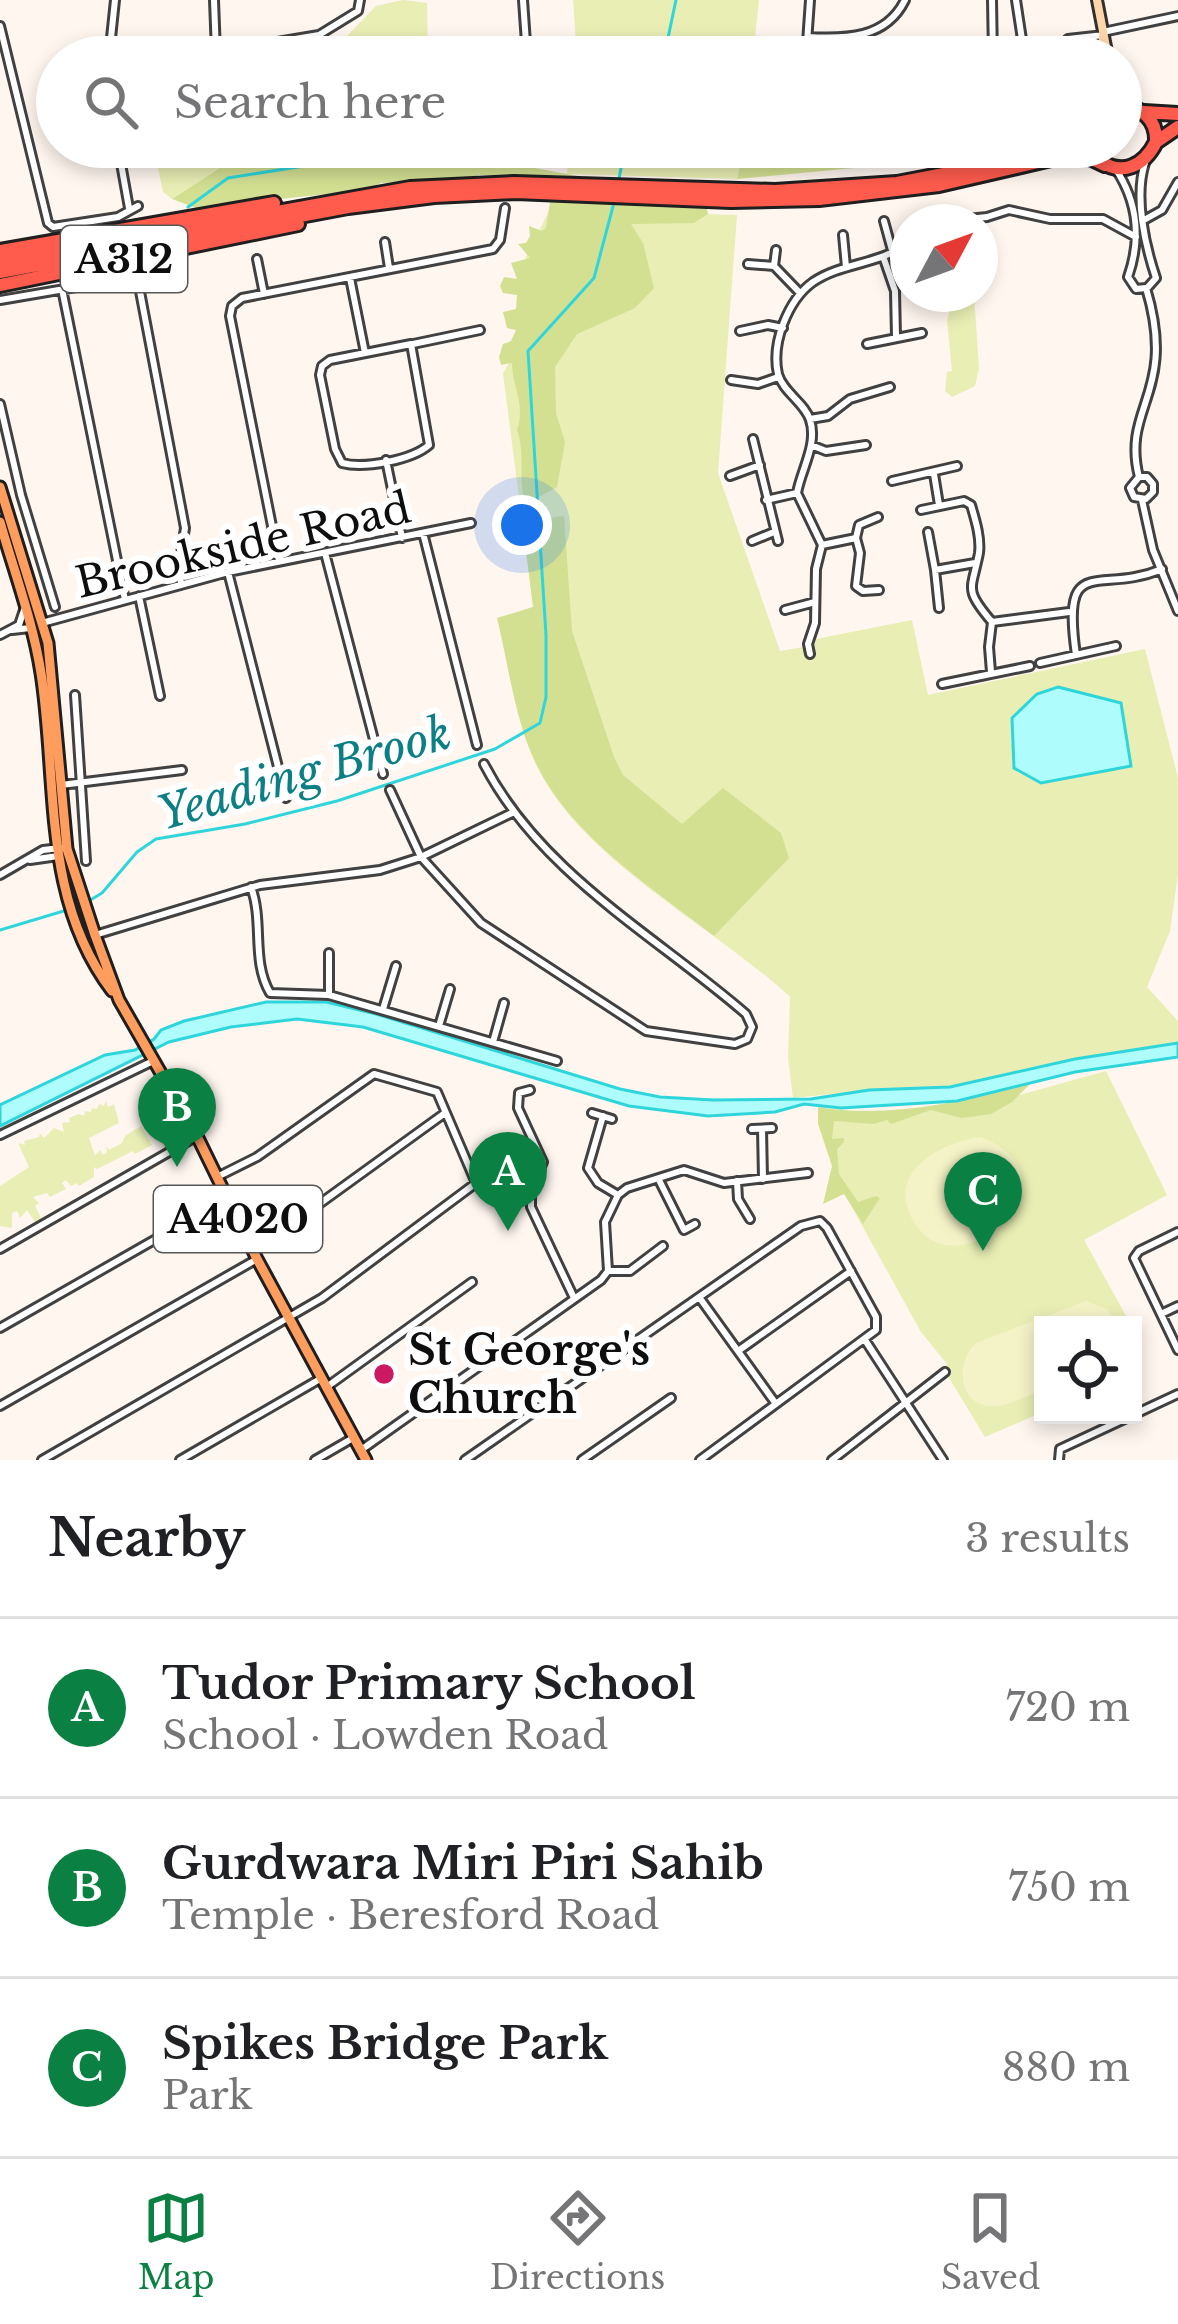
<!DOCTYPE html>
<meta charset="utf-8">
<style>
body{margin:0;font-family:"Libre Baskerville",serif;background:#f2f2f2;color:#202124}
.controls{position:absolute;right:36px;bottom:36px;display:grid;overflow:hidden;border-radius:0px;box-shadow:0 6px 18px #0003}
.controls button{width:108px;height:108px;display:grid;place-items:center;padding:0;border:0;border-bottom:3px solid #e0e0e0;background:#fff;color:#202124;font:60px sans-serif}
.compass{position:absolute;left:890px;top:204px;width:108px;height:108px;border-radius:50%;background:#fff;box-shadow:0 6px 18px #0003;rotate:49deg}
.you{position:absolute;left:522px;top:525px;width:42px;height:42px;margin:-30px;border:9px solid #fff;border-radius:50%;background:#1a73e8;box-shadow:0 0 0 18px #1a73e833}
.badge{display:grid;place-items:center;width:78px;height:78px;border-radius:50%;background:#0b8043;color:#fff;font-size:39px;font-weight:700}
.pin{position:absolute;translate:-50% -99px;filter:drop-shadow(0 3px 6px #0008)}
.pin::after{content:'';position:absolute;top:63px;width:42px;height:36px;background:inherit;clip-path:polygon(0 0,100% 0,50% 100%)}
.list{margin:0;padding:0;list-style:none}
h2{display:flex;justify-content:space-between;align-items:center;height:156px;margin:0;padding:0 48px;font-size:51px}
h2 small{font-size:39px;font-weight:400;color:#757577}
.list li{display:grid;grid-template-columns:78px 1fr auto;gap:36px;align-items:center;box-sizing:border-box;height:180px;padding:0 48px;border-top:3px solid #e0e0e0}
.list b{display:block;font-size:45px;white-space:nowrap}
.list p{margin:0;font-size:39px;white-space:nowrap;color:#757577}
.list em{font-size:39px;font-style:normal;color:#757577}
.icon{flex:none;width:66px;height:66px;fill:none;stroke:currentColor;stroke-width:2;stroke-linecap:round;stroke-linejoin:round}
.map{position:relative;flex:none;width:1178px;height:1460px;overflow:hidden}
.search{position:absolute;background:#fff;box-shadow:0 6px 18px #0003;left:36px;right:36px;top:36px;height:132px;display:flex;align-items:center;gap:30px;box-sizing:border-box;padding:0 42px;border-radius:66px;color:#757577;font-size:45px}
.sheet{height:696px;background:#fff}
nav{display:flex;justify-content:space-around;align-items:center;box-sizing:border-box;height:168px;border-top:3px solid #e0e0e0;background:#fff;font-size:33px;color:#757577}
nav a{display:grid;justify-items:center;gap:6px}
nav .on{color:#0b8043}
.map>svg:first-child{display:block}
.green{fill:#e8eeb4}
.forest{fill:#d3e092}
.pitch{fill:#f4f3c7}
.water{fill:#aefcfc;stroke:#2ed6db;stroke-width:3}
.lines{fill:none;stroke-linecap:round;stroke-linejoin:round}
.stream{stroke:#2ed6db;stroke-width:3}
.street-casing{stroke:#414141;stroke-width:12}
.secondary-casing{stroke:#303030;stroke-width:14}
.primary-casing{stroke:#1f1f1f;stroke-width:15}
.highway-casing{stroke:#1f1f1f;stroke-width:18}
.street{stroke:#fff;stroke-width:6}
.secondary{stroke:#ffd6aa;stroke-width:8}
.primary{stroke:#ff9d5f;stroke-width:9}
.highway{stroke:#ff5c4d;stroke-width:12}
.poi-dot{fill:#cd1864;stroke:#fff;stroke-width:4.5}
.labels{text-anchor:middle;stroke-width:12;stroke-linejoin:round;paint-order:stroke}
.shield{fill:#fff;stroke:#565656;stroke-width:3}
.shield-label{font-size:39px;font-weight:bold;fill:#0e0e0e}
.street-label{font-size:42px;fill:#0e0e0e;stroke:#fff}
.poi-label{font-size:42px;font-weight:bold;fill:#0e0e0e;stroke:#fff;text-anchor:start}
.water-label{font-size:45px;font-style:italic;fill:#0c7e86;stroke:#fff}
</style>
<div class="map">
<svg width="1178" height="1460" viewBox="0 0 1178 1460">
<rect width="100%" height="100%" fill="#fff6ef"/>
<path class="green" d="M403 0 427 3 428 57H346L347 36 376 6Z
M573 0H759L753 57H577Z
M154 147H264L246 150 172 199 163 192Z
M569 147H744L737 179 567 174Z
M550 209 737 215 718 473 780 651 804 647 807 654 813 653 816 639 912 620 928 695 1145 649 1178 778V874L1170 931 1147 987 1178 1021V1043L1075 1059 950 1087 869 1090 793 1098 788 1058 790 997C711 923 563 851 528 745 515 705 510 660 501 619L533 607 503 373 519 347 522 265Z
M955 294H974L979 368 975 386 952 397 945 391 947 372 952 371 947 320Z
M1106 1071 1167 1195 1084 1240 1131 1325H1043V1412L985 1437 943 1368 947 1364 921 1332 844 1193 822 1113 969 1109Z
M106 1101 108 1107 114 1104 119 1123 89 1138 95 1156 100 1150 103 1155 107 1152 106 1146 109 1150 122 1143 125 1136 141 1126 152 1145 135 1154 133 1151 97 1169 94 1167V1177L79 1186 77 1183 71 1186 66 1180 62 1183 66 1189 50 1197 47 1193 33 1197 39 1203 35 1206 41 1218 35 1222 27 1210 20 1218 17 1211 12 1213V1228L0 1226V1186L29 1167 18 1143 25 1145 24 1141 39 1137 40 1133 44 1138 54 1128 64 1132 62 1123 70 1122 69 1118 79 1114 84 1116 85 1111 91 1112 92 1108 97 1109 99 1104 104 1106Z"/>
<path class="forest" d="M267 147H494L502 162 578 176 478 175 469 180 381 183 366 190 196 208 172 199 247 150Z
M787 147H999L969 157 737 179 743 152Z
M551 195 706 205 708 214 694 223 631 224 643 243 654 288 635 308 577 334 555 367 556 413 565 442 557 487 526 504C517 479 526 453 517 430 526 405 512 387 512 363L501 365 499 357 503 344 511 341 516 330 507 328 503 312 516 309 517 295 503 293 500 286 504 277 517 279 511 263 530 258 518 244 526 243 530 236 529 226 542 231 546 228Z
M564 516 572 631 614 757 623 775 682 824 723 788 781 833 789 858 714 936C645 882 561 831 528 745 513 705 507 659 497 618L533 607 524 532 529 521Z
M1031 1083 1012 1102 991 1114 962 1118 931 1110 891 1124 887 1120 874 1124 834 1121 832 1139 844 1138V1142L837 1149 839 1174 858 1202 876 1196 880 1198 863 1224 844 1194 823 1204 832 1166 818 1124V1107C883 1119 968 1102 1031 1083Z"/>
<path class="pitch" d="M981 1137C1084 1179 965 1287 919 1229 879 1178 935 1143 981 1137Z
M1086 1301 1107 1309 1117 1325H1043V1389C1028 1395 1012 1405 996 1406 958 1409 954 1363 976 1343Z"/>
<path class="water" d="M1058 687 1121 703 1131 766 1041 783 1014 768 1012 718 1037 694Z
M266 1002H326L376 1014 620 1089 660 1097 713 1100 811 1099 869 1090 950 1087 1075 1059 1178 1043V1057L1075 1072 957 1101 841 1108 804 1104 775 1112 708 1116 629 1106 363 1027 297 1019 231 1027 169 1042 0 1126V1105L105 1055 135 1050 154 1039 161 1030 184 1021Z"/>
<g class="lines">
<path class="stream" d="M651 57 668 38 676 0
M476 147 581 165 622 156
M618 184 625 147
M188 207 228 178 424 147
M77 908 102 893 137 852 156 839 245 824 337 801 495 749 540 723 546 697V635L528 351 594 278 615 199
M0 930 67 910"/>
<g class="street-casing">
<path id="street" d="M214 0 216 53
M523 0 527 57
M992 0 993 57
M1016 0 1023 46
M0 26 48 223 53 227 118 217 138 206
M1103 32 1178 16
M319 35 321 57
M808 37C845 39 886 39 905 0
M109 57 115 0
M188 57 319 35 358 11 360 0
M806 57 810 0
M1047 57 1068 39 1104 35
M118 147 129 208
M1145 163C1134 197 1145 245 1156 278L1148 287
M1115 168C1138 202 1141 240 1128 277L1136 289 1146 288
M1144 220 1162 210 1178 182
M884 221 893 254
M939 222 987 217 1009 210 1050 219H1103L1136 237
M843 235 846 267
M385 242 389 268
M776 250 774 266 800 293
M257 259 264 294
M884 259 895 291 896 337
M748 264 774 266
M350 278 365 353
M62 289 125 600
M0 300 129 278 138 281 185 528 179 566 181 585
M740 331 768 325 783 328
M411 344 429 445C412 460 364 469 342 463L335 449 320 375 322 366 330 360Z
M413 344 480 330
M867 344 922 333
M731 380 758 384 778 377
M0 404 21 495 55 607
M810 419 828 416 850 399 890 387
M753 439 778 541
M811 445 826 451 866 445
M386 460 402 538
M934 474 939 505
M730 476 760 465
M1139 477H1147L1153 484V492L1146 499 1134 497 1130 488 1139 477C1121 406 1178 394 1146 288
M892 481 957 466
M766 500 797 493
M1142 500 1153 550 1178 611
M921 510 964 501 971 505C975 519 981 537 979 553 972 590 963 588 992 622L1069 612
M928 532 935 570 975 563
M423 533 477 745
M856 538 860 553 856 586 863 591 879 590
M856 538 859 525 878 517
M752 541 774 532
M822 545 856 538
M325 553 383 774
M279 561 230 316 232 306 242 298 493 249 500 240 505 208
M935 570 939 608
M228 572 286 798
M139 596 160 696
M785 610 815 602
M42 623 228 572 471 523
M12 630 30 628
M0 635 19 625 24 610
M810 654 808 644 815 623 816 569 822 545 797 493C801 470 818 444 810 420 805 403 783 392 778 374 771 343 788 300 813 282 843 262 879 265 908 243
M1076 655C1061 550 1098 596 1162 569
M1040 663 1116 646
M991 672 989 647 992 622
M942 684 1030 666
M75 695 86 861
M61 785 182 770
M390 790 421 857 481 923 646 1031 735 1044 747 1039 752 1027 746 1014C655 935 541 874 484 764
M30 860 58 856
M0 875 43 850 61 848
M251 887C264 922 251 960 270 993L329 995 557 1061
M95 935 260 885 380 870 421 857 514 812
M329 953V995
M383 1009 396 966
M439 1026 450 989
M493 1042 504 1003
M530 1090 519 1093 518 1108 543 1162 531 1191V1207L574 1298
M592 1113 612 1119
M603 1116 588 1168 598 1183 618 1195
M752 1129 772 1128
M762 1129 763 1179
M0 1135 153 1061
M659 1180 684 1230 695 1224
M737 1181 738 1199 750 1219
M1178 1232 1139 1251 1134 1258 1178 1350
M251 1247 286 1228 445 1113
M0 1249 197 1136
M609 1271H630L663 1246
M699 1297 776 1404
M1161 1314 1178 1306
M0 1328 226 1199
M865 1340 943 1460
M738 1351 851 1271
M328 1386 472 1282
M0 1406 257 1259
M1133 1415 1178 1394
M361 1450 601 1280 608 1271 605 1222 618 1195 627 1188 684 1170 724 1183 808 1173
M42 1460 322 1298 476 1183 437 1092 374 1074 257 1157 217 1177
M180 1460 320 1379
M315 1460 353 1438
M465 1460 801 1226 820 1221 827 1228 876 1317V1330L700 1460
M582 1460 671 1398
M832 1460 945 1372
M1059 1460 1060 1449 1133 1415"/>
</g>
<g class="secondary-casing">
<path id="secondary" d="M1097 0 1108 57
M1102 57 1103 37"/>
</g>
<g class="primary-casing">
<path id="primary" d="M0 487 48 643 67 849 95 935 119 1000 197 1136 257 1259 366 1460
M0 522C14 571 33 622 41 673 58 780 41 898 112 991"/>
</g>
<g class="highway-casing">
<path id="highway" d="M1144 112 1178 114
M1156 142 1178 127
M1093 147 1099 160C1122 177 1144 166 1156 142 1157 120 1142 106 1121 107
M1024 157 1057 147
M0 251 274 203
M0 262 410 188 514 183 775 191 897 183 986 166
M0 272 348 207 434 196 516 192 731 201 819 199 939 185 1064 156H1086L1105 165
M0 285 298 224"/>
</g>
<use href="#street" class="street"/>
<use href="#secondary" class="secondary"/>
<use href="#primary" class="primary"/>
<use href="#highway" class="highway"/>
</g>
<circle class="poi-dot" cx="384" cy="1374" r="12"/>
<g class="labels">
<g class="shield">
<rect x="61" y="226" width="126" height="66" rx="9"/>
<rect x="154" y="1186" width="168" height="66" rx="9"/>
</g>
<g class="shield-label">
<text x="124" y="273">A312</text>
<text x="238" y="1233">A4020</text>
</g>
<g class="street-label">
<text transform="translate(243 545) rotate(-13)" y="15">Brookside Road</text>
</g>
<g class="poi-label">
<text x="408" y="1365">St George's<tspan x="408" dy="48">Church</tspan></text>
</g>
<g class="water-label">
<text transform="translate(304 773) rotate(-16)" y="16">Yeading Brook</text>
</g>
</g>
</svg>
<div class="controls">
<button><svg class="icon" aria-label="locate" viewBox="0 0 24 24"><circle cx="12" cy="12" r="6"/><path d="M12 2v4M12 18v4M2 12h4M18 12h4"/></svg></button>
</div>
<svg class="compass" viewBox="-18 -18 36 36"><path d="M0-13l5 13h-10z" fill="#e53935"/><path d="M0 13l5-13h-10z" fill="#757577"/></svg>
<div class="you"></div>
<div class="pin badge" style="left:508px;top:1231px">A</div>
<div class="pin badge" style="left:177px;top:1167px">B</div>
<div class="pin badge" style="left:983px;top:1251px">C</div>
<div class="search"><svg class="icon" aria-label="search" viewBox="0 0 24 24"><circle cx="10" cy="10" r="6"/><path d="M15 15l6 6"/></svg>Search here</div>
</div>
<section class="sheet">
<h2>Nearby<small>3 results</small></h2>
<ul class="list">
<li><span class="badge">A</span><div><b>Tudor Primary School</b><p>School · Lowden Road</p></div><em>720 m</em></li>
<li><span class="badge">B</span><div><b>Gurdwara Miri Piri Sahib</b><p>Temple · Beresford Road</p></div><em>750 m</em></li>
<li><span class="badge">C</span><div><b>Spikes Bridge Park</b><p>Park</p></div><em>880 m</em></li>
</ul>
</section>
<nav>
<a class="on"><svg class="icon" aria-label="map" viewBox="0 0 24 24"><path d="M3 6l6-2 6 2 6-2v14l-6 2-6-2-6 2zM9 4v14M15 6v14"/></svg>Map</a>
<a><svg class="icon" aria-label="directions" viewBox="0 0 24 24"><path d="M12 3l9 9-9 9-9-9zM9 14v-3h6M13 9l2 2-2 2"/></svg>Directions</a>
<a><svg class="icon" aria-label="saved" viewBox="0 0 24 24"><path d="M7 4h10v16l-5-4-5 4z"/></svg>Saved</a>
</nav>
